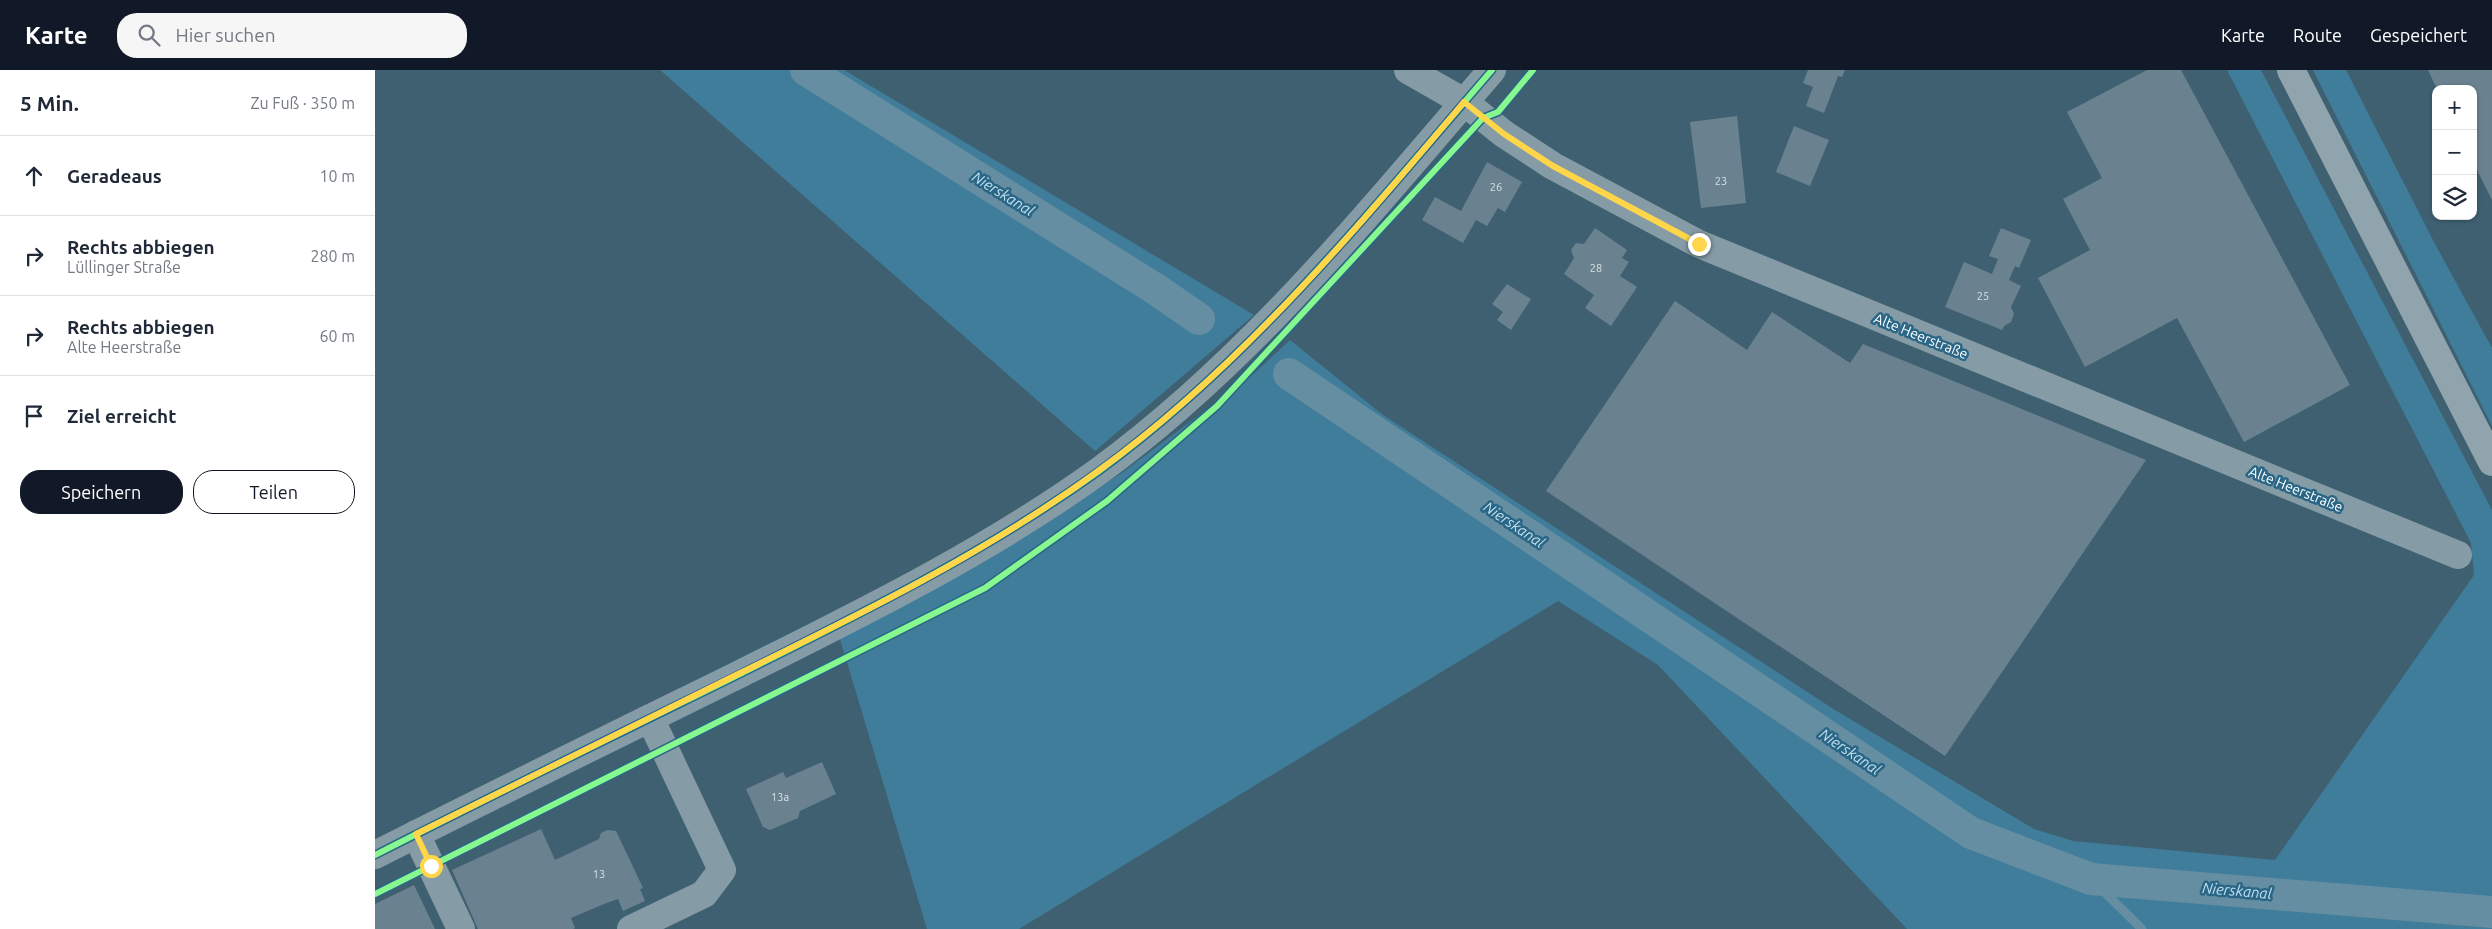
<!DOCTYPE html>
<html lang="de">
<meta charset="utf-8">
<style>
body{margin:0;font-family:Ubuntu,sans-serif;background:#f6f6f7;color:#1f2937}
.controls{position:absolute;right:15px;top:15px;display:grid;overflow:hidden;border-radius:10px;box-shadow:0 1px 4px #0004}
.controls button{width:45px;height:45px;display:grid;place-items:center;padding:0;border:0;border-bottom:1px solid #e0e1e3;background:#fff;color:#1f2937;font:25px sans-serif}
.stop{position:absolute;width:15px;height:15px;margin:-11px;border:4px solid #ffd54a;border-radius:50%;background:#fff}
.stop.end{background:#ffd54a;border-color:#fff;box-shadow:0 1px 5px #0008}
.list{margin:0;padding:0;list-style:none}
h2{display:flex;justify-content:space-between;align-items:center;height:65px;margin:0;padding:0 20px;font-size:21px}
h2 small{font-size:16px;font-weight:400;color:#747a83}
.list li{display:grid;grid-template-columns:32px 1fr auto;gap:15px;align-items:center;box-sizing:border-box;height:80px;padding:0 20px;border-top:1px solid #e0e1e3}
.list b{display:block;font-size:19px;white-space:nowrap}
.list p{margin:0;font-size:16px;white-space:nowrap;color:#747a83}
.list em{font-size:16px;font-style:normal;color:#747a83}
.actions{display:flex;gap:10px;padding:15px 20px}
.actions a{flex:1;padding:11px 0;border:1px solid #111827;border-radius:20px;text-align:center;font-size:18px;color:#111827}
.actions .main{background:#111827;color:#fff}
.icon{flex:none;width:28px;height:28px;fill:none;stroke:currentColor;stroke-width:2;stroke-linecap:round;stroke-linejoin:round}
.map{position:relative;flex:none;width:2117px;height:859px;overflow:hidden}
header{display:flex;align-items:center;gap:30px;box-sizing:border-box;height:70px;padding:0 25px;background:#111827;color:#fff}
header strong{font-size:24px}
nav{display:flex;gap:28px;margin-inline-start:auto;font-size:18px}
.search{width:350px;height:45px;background:#f6f6f7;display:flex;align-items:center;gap:12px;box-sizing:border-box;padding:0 18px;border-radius:20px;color:#747a83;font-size:19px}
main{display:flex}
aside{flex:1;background:#fff}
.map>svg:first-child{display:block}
.green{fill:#3f7d9b}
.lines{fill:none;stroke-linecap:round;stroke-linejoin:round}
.stream{stroke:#668ea2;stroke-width:9}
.canal{stroke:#668ea2;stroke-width:32}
.building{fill:#6a828f}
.minor{stroke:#859ca7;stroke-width:28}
.major{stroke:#90a4ad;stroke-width:28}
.cycleway-casing{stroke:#2a6686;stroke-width:9}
.cycleway{stroke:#87f88f;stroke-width:6}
.route{stroke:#ffd54a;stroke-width:6}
.labels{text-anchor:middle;stroke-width:5;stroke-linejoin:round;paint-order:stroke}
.number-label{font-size:11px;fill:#dae0e3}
.street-label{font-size:14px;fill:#fff;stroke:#2a6686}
.water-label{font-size:15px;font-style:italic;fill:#c1e0ef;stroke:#2a6686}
</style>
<header>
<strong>Karte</strong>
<div class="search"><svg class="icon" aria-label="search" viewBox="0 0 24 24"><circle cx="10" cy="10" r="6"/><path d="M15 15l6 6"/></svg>Hier suchen</div>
<nav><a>Karte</a><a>Route</a><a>Gespeichert</a></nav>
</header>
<main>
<aside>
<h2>5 Min.<small>Zu Fuß · 350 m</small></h2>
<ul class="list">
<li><svg class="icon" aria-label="ahead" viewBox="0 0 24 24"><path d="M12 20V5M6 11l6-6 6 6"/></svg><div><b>Geradeaus</b></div><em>10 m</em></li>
<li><svg class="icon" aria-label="right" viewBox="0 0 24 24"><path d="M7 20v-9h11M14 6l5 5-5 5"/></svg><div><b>Rechts abbiegen</b><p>Lüllinger Straße</p></div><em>280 m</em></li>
<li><svg class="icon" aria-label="right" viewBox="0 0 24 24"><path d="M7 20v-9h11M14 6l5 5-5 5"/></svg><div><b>Rechts abbiegen</b><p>Alte Heerstraße</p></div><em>60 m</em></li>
<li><svg class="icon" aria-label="arrive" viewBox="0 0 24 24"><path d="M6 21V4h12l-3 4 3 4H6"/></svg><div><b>Ziel erreicht</b></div></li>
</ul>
<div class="actions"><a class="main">Speichern</a><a>Teilen</a></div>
</aside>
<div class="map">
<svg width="2117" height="859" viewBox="0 0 2117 859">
<rect width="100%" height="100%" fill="#3f6071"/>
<path class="green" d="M285 0H469L879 245 720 381Z
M1852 0H1886L2117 440V859H1532L1283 595 1183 531 644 859H552L462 559 636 474 748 402 874 308 915 270 1008 345 1460 640 1659 759 1698 771 1900 790 2099 505 2096 473Z
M1938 0H1971L2060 174 2117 278V356Z"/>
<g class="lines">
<path class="stream" d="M1716 809 1767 859"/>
<path class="canal" d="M431 0 782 220 824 249
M914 304 1596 763 1716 809 2117 842"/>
</g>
<path class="building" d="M1433 0H1470L1467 7 1463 6 1449 43 1431 36 1438 17 1428 13Z
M1772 0H1806L1975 315 1869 372 1802 248 1710 297 1663 208 1715 180 1688 129 1727 108 1692 42Z
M2053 0H2117V130L2098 92V19H2062Z
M1362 46 1371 133 1326 138 1315 52Z
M1419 56 1454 70 1435 116 1401 102Z
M1112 92 1147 112 1130 142 1123 138 1112 156 1101 150 1088 173 1047 150 1060 127 1086 141Z
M1220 158 1252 180 1247 188 1254 192 1245 206 1262 217 1236 256 1210 238 1219 225 1189 204 1199 188 1196 180 1201 173 1209 174Z
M1626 158 1656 170 1644 198 1640 196 1634 210 1646 216 1636 237 1639 244 1636 252 1629 256 1627 260 1570 237 1589 192 1617 204 1623 189 1614 186Z
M1132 214 1156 229 1136 260 1122 250 1128 242 1117 234Z
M1300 231 1372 280 1397 242 1475 293 1488 274 1771 390 1570 686 1171 421Z
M447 692 461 724 425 741 423 748 395 760 388 757 371 719 408 702 411 708Z
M166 759 180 790 224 769 226 763 232 760 241 761 268 818 265 819 270 831 248 841 243 829 229 834 196 848 200 858 198 859H103L77 800Z
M39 815 60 859H0V834Z"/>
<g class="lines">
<path class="minor" d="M1033 0 1089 32 1129 64 1178 96 1324 174 2083 485
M41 764 86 859
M0 785C122 723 245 663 367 603 489 542 613 481 724 401 876 290 995 141 1117 0
M256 859 329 824 347 800 275 648"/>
<path class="major" d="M1916 0 2117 392"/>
<g class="cycleway-casing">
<path id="cycleway" d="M0 785C122 723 245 663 367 603 489 542 613 481 724 401 876 290 995 141 1117 0
M0 824 610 518 732 431 842 336 1108 48 1123 42 1158 0"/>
</g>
<use href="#cycleway" class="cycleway"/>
</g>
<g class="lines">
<path class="route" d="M56 796 41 764C147 711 254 658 361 605 486 544 611 483 723 401 862 301 979 162 1089 32L1129 64 1178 96 1324 174"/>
</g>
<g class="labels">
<g class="number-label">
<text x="1346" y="115">23</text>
<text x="1121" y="121">26</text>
<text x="1221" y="202">28</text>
<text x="1608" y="230">25</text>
<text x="405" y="731">13a</text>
<text x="224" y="808">13</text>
</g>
<g class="street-label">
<text transform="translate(1546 266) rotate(22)" y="5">Alte Heerstraße</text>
<text transform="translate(1921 419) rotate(22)" y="5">Alte Heerstraße</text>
</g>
<g class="water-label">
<text transform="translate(628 124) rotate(32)" y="5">Nierskanal</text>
<text transform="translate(1139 455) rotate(34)" y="5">Nierskanal</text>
<text transform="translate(1475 682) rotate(34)" y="5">Nierskanal</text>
<text transform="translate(1862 821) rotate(5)" y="5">Nierskanal</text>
</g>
</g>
</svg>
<div class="controls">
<button>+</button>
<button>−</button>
<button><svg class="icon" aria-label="layers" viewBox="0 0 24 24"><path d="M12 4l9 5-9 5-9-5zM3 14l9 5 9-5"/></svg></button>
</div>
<div class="stop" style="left:56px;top:796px"></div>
<div class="stop end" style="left:1324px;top:174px"></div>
</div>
</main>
